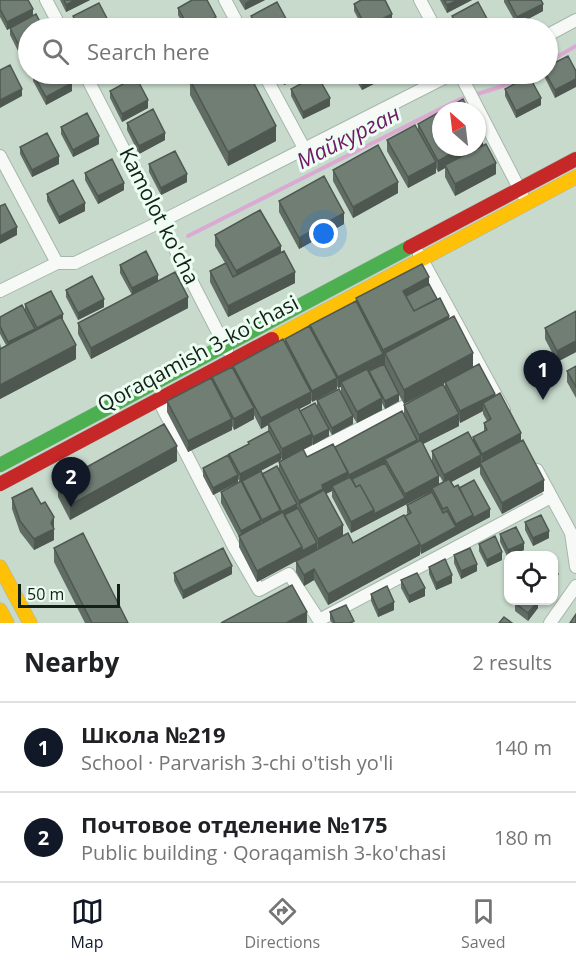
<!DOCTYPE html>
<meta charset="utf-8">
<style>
body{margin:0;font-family:"Open Sans",sans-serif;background:#f6f6f6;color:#202124}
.controls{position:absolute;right:18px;bottom:18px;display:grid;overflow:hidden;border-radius:12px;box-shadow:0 2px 4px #0004}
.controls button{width:54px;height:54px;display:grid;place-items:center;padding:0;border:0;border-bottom:2px solid #e0e0e0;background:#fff;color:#202124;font:30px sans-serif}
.compass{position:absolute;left:432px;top:102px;width:54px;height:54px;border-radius:50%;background:#fff;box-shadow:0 2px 4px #0004;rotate:332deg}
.scale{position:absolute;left:18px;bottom:15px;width:102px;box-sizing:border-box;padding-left:6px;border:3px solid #132017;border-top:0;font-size:16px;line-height:21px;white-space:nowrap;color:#132017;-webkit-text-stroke:4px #ecfef1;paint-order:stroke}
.you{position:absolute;left:324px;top:234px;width:21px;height:21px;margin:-15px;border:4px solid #fff;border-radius:50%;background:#1a73e8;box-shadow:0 0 0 9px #1a73e833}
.badge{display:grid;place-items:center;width:39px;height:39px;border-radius:50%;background:#111827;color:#fff;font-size:20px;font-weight:700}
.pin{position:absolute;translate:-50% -50px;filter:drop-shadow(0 2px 3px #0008)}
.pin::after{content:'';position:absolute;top:32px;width:21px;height:18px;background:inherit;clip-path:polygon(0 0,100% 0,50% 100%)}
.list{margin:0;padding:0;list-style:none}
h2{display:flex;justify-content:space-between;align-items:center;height:78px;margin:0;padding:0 24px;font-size:26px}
h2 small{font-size:20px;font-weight:400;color:#757577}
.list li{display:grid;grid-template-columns:39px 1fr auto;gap:18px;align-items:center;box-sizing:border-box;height:90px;padding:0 24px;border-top:2px solid #e0e0e0}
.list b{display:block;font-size:22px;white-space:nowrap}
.list p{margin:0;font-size:20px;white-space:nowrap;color:#757577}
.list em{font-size:20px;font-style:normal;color:#757577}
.icon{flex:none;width:33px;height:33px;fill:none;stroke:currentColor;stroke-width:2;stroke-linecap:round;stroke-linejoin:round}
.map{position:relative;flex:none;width:576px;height:623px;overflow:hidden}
.search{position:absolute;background:#fff;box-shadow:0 2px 4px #0004;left:18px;right:18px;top:18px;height:66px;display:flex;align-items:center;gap:15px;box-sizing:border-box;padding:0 21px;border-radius:33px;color:#757577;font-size:22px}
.sheet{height:258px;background:#fff}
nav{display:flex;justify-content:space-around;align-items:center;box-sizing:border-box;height:84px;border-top:2px solid #e0e0e0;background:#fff;font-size:16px;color:#757577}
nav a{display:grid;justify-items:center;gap:3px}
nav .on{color:#111827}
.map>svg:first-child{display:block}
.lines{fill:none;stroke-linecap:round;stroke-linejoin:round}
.stream{stroke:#dbaad2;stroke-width:4}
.street-casing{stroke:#a7b6ac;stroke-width:14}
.fast-casing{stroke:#a7b6ac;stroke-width:15}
.slow-casing{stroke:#a7b6ac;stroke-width:15}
.jam-casing{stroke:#a7b6ac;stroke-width:15}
.street{stroke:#f7f9f7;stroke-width:12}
.fast{stroke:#4caf50;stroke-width:14}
.slow{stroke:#ffc107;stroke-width:14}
.jam{stroke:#c62828;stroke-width:14}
.wall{fill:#606c64;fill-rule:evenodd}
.shaded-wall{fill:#4e5851}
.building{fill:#707e74;stroke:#4e5851;stroke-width:1.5}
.labels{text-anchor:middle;stroke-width:6;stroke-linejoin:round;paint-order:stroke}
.street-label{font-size:21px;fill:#132017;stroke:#ecfef1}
.water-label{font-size:22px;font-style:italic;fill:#721666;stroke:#ecfef1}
</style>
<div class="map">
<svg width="576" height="623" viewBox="0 0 576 623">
<rect width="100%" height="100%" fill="#c7dacc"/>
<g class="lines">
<path class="stream" d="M548 62 576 46
M188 236 458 100 503 86 526 74"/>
<g class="street-casing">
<path id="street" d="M46 0 61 28
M225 0 240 28
M420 0 435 28
M548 35 576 20
M85 74 227 350
M264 74 304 148
M460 74 522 194
M463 79 474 74
M0 156 57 263
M419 254 504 410
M0 291 57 263H75L162 221 452 74
M158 399 234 547 259 590 289 574 319 620 551 497
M292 462 419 399
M537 470 571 533 576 567
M550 623 576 586"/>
</g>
<g class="fast-casing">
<path id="fast" d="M0 465 410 247"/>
</g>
<g class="slow-casing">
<path id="slow" d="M272 339 576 177
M0 567 30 623
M0 610 7 623"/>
</g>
<g class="jam-casing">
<path id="jam" d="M410 247 576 159
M0 484 272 339"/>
</g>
<use href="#street" class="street"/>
<use href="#fast" class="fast"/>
<use href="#slow" class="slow"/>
<use href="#jam" class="jam"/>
</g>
<path class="wall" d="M0 0 28 28V55L22 59 10 35V28L7 30 0 17Z
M60 0H90L66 12Z
M239 0H265L245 10Z
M440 0H472L447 13Z
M504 0H541L543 11 517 25 504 2Z
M354 4 392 21 378 28H363L354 11Z
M178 8 216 25 209 28H185L178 15Z
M73 16 111 28H75L73 24Z
M251 16 290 28H254L251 23Z
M452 16 491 28H455L452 23Z
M568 56 555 98 544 76V74H548Z
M33 74 72 91 46 105 33 81Z
M99 74H116L103 80Z
M278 74H306L284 85Z
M352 74H393L362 90Z
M190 80 276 141 228 166 190 95Z
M291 89 330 106 303 119 291 96Z
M505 89 541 105 516 118 505 96Z
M110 91 148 108 122 122 110 98Z
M127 123 165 140 139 154 127 130Z
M418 124 483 146 496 174 455 196 445 177V168L438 172 436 168V173L408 188 387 151V140L418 129Z
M61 127 99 144 73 157 61 134Z
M20 147 59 164 32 177 20 154Z
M149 164 187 182 161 195 149 172Z
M333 170 398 193 353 218 333 181Z
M85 173 124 190 98 204 85 180Z
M47 194 85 211 59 224 47 201Z
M279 201 344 224 299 249 279 212Z
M215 235 281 253 295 283 228 317 210 282V271L225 263 215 246Z
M120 265 158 281 188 308 91 359 78 334V323L132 295 120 273Z
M429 284 449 319 473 367 495 396 521 441 544 491 502 514 480 474V467L451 482 454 487 459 488 490 517 421 554 420 551V555L328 605 314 580 304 586 296 572V561L257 582 239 547V537L221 503V492L242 484V481L279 469V462L282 460 281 458V460L240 482 238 479V482L213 495 203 476V468L229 457V454L248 444V442L268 431V425L261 429 254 415V419L234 430 232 426V430L188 452 167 412V401L212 381V377L233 370V366L285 342V339L310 328V325L356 301V298ZM445 383V388L404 405V415L335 447 307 457 303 450 312 445V444L313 445 329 436V430L332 435 353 424V417L357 423 382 410V403L385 409 399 401V395L404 404ZM337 386 338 388 341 387V393L317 400V406L300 411 299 409 311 403V400L312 402 337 389ZM483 411V414L487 421 484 423V431L473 437V441L432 451V462L423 444 459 426V420L460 423ZM437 471 443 482 439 484ZM332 491V497L351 533 432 491 407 505V513L408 515 405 517 353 543 343 536 326 494Z
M66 290 104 307 78 320 66 297Z
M25 304 63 321 76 359 0 399V343L1 348 6 345 0 334V317L25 310Z
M576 311V352L557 362 545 339V328Z
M576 366V398L567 382V371Z
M177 461 70 520 58 497V483Z
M12 498 41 504 54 517V540L34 550 20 532 12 509Z
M525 522 549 538 533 546 525 530Z
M500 534 524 550 508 555V558L500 542Z
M479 544 502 560 487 567 479 551Z
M54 548 128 623H85L54 562Z
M454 555 477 571 461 579 454 563Z
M429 567 452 583 436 590 429 574Z
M174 573 232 574 183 599 174 581Z
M401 580 425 596 409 603 401 588Z
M371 594 394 610 378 617 371 601Z
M515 603 538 608 528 621 515 611Z
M330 612 354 623H332L330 620Z"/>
<path class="shaded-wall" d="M75 0H90L66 12V5Z
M250 0H265L245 10V3Z
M458 0H472L447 13V5Z
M543 4V11L517 25V17Z
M33 9V16L7 30V22Z
M392 14V21L378 28H366V27Z
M216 17V25L209 28H195Z
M28 48V55L22 59V51Z
M103 74H116L103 80Z
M291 74H306L284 85V77Z
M372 74H393L362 90V79Z
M576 79V87L555 98V90Z
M72 83V91L46 105V97Z
M22 89V96L0 108V100Z
M330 98V106L303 119V112Z
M541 98V105L516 118V111Z
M148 100V108L122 122V114Z
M276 126V141L228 166V152Z
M165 133V140L139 154V146Z
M99 136V144L73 157V150Z
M483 136V147L445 165V168L438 172V161L463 147H477V139Z
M59 156V164L32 177V170Z
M436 162V173L408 188V177Z
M496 163V174L455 196V184Z
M187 174V182L161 195V188Z
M398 182V193L353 218V207Z
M124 183V190L98 204V196Z
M85 203V211L59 224V217Z
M344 213V224L299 249V238Z
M17 227V235L0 244V236Z
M281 246V258L236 282V271Z
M295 272V283L228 317V306Z
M158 275V282L132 296V288Z
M429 277V291L406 303 403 291Z
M188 297V308L91 359V348Z
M104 299V307L78 320V313Z
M63 314V322L37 335V328Z
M449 316V330L385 353V364L343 386 341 382V387L338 388V377L383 354V350Z
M35 329V336L8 350V342Z
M576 341V352L557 362V351Z
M76 345V359L0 399V385Z
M473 353V368L404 404V390Z
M337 378V389L312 402V391Z
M311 392V403L269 425 268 423V425L261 429V418Z
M399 394V401L385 409V401Z
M495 394V405L483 403V411L460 423V411Z
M382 398V410L357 423V412Z
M254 408V419L234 430V419Z
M459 414V426L419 446V435Z
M353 416V424L332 435V428Z
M232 419V430L188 452V441Z
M329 429V436L313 445V437Z
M521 433V444L482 465V454Z
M312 434V445L282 460V449Z
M417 440V447L385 459V464L349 482V475Z
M177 446V461L70 520V505Z
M281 453V460L240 482V474Z
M481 455V466L444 486V475Z
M348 472V483L332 486V491L323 495 299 504V512V501L322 485Z
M238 475V482L213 495V488Z
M439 476V487L432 488V491L351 533V522L374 510 405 498V494Z
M544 480V491L502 514V503Z
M297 504V512L281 520V512Z
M490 509V517L456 535V524L473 515Z
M281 510V522L262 531V520Z
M54 517V540L34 550V539L51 523Z
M261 520V532L241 542V531Z
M343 525V537L318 550V539Z
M456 527V535L421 554V546Z
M549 531V538L533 546V538Z
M317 543V550L302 558V551Z
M524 543V550L512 555H508V558V550Z
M420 544V555L328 605V594Z
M302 547V558L257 582V571Z
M502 552V560L487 567V560Z
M477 564V571L461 579V571Z
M232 566V574L183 599V591Z
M314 569V580L304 586V575Z
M558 574V582L554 588V581Z
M452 575V583L436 590V583Z
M425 588V596L409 603V596Z
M538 601V608L528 621V613Z
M394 602V610L378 617V610Z
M307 612V623H286Z"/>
<path class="building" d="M0 0H28L33 9 7 22 0 9Z
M64 0H75L66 5Z
M192 0H207L216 17 195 28H189L178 8Z
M361 0H385L392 14 366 27 354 4Z
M444 0H458L447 5Z
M508 0H541L543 4 517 17Z
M277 2 290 26 284 28H258L251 16Z
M478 2 491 26 485 28H459L452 16Z
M99 3 111 26 106 28H79L73 16Z
M36 14 43 28H28V48L22 51 10 28Z
M568 56 576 71V79L555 90 546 74H548V66Z
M10 65 22 89 0 100V70Z
M33 74H67L72 83 46 97Z
M203 74H249L276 126 228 152 190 80Z
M282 74H291L284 77Z
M359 74H372L362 79Z
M317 75 330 98 303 112 291 89Z
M529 76 541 98 516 111 505 89Z
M136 77 148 100 122 114 110 91Z
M463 99 469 111H442Z
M153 109 165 133 139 146 127 123Z
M441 111V147H463L438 161 418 124Z
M87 113 99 136 73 150 61 127Z
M415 125 436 162 408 177 387 140Z
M477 125 483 136 477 139Z
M47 133 59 156 32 170 20 147Z
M486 144 496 163 455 184 445 165Z
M378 145 398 182 353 207 333 170Z
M175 151 187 174 161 188 149 164Z
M112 159 124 183 98 196 85 173Z
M324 176 344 213 299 238 279 201Z
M73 180 85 203 59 217 47 194Z
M5 204 17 227 0 236V206Z
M260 210 281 246 236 271 215 235Z
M146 251 158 275 132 288 120 265Z
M284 251 295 272 228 306 210 271 226 263 233 277Z
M422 264 429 277 403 291 414 311 440 298 449 316 383 350 356 298Z
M175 272 188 297 91 348 78 323Z
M92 276 104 299 78 313 66 290Z
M429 284 437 299 414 311 406 296Z
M51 291 63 314 37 328 25 304Z
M356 301 383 354 338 377 310 325Z
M22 305 35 329 8 342 0 326V317Z
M576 311V341L557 351 545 328Z
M454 316 473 353 404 390 385 353Z
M61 317 76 345 0 385V349Z
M309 326 337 378 312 391 285 339Z
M283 339 311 392 261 418 233 366Z
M384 364 399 394 385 401 369 371Z
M479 364 495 394 460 411 445 382Z
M576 366V387L567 371Z
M232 367 254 408 234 419 212 377Z
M367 369 382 398 357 412 341 382Z
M211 378 232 419 188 441 167 401Z
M443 384 459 414 419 435 404 405Z
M339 389 353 416 332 428 317 400Z
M500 393 521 433 482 454 473 437 487 430 484 423 491 419 483 403Z
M315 403 329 429 313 437 312 434 300 411Z
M298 407 312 434 282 449 268 423Z
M402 411 417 440 349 475 335 447Z
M164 424 177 446 70 505 58 483Z
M269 431 281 453 240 474 229 454 249 444 248 442Z
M468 432 481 455 444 475 432 451Z
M421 440 439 476 405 494 385 459Z
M523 440 544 480 502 503 480 463Z
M333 444 348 472 322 485 323 489 299 501 279 462 303 449 307 457Z
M228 455 238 475 213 488 203 468Z
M385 463 405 498 374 514V510L360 485 356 487 352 479Z
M277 466 297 504 281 512 262 474Z
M261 471 281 510 262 520 242 481Z
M350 477 356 487 360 485 374 510 351 522 332 486Z
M449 479 454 487 458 485 473 515 456 524 447 507 443 509 432 488Z
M474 480 490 509 473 518V515L459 488Z
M241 481 261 520 241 531 221 492Z
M32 488 41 504 45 502 54 517 51 523 54 529 34 539 20 521 12 498Z
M324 490 343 525 318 539 299 504Z
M432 492 443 513 447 511 456 527 421 546 405 516 411 513 407 505Z
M298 508 317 543 302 551V547L284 515Z
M283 512 302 547 257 571 239 536Z
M404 515 420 544 328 594 314 569 304 575 296 561 348 533 353 543Z
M541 515 549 531 533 538 525 522Z
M516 527 524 543 508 550 500 534Z
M83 533 128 623H92L54 548Z
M495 536 502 552 487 560 479 544Z
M223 548 232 566 183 591 174 573Z
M470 548 477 564 461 571 454 555Z
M445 559 452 575 436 583 429 567Z
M554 571 558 574 554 581Z
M417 573 425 588 409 596 401 580Z
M292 585 307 612 286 623H221Z
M387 586 394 602 378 610 371 594Z
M517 600H538V601L528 613 515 603Z
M346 605 354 621 349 623H335L330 612Z
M576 614V623H570Z
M504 617 512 623H499Z"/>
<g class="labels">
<g class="street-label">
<text transform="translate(159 216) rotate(63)" y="7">Kamolot ko'cha</text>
<text transform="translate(198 354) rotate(-28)" y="7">Qoraqamish 3-ko'chasi</text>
</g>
<g class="water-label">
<text transform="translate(348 137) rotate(-27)" y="8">Майкурган</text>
</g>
</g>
</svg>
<div class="controls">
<button><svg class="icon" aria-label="locate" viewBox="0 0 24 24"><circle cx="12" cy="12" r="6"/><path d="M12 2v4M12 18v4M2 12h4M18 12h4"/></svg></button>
</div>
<svg class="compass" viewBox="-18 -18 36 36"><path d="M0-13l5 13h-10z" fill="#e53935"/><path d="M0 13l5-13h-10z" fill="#757577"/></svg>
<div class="scale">50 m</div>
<div class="you"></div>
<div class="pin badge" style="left:543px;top:400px">1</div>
<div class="pin badge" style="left:71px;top:507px">2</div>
<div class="search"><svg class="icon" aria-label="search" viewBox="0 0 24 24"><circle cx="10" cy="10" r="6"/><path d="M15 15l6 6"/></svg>Search here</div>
</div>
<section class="sheet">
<h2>Nearby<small>2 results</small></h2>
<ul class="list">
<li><span class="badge">1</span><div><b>Школа №219</b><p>School · Parvarish 3-chi o'tish yo'li</p></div><em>140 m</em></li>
<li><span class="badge">2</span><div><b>Почтовое отделение №175</b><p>Public building · Qoraqamish 3-ko'chasi</p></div><em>180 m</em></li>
</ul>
</section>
<nav>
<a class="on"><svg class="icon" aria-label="map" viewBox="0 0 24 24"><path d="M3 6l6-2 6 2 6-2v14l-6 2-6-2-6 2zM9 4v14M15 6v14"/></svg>Map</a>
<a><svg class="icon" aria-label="directions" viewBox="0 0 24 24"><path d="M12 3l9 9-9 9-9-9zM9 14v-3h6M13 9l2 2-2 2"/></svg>Directions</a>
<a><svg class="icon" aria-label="saved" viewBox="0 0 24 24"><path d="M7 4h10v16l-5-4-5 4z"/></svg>Saved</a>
</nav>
